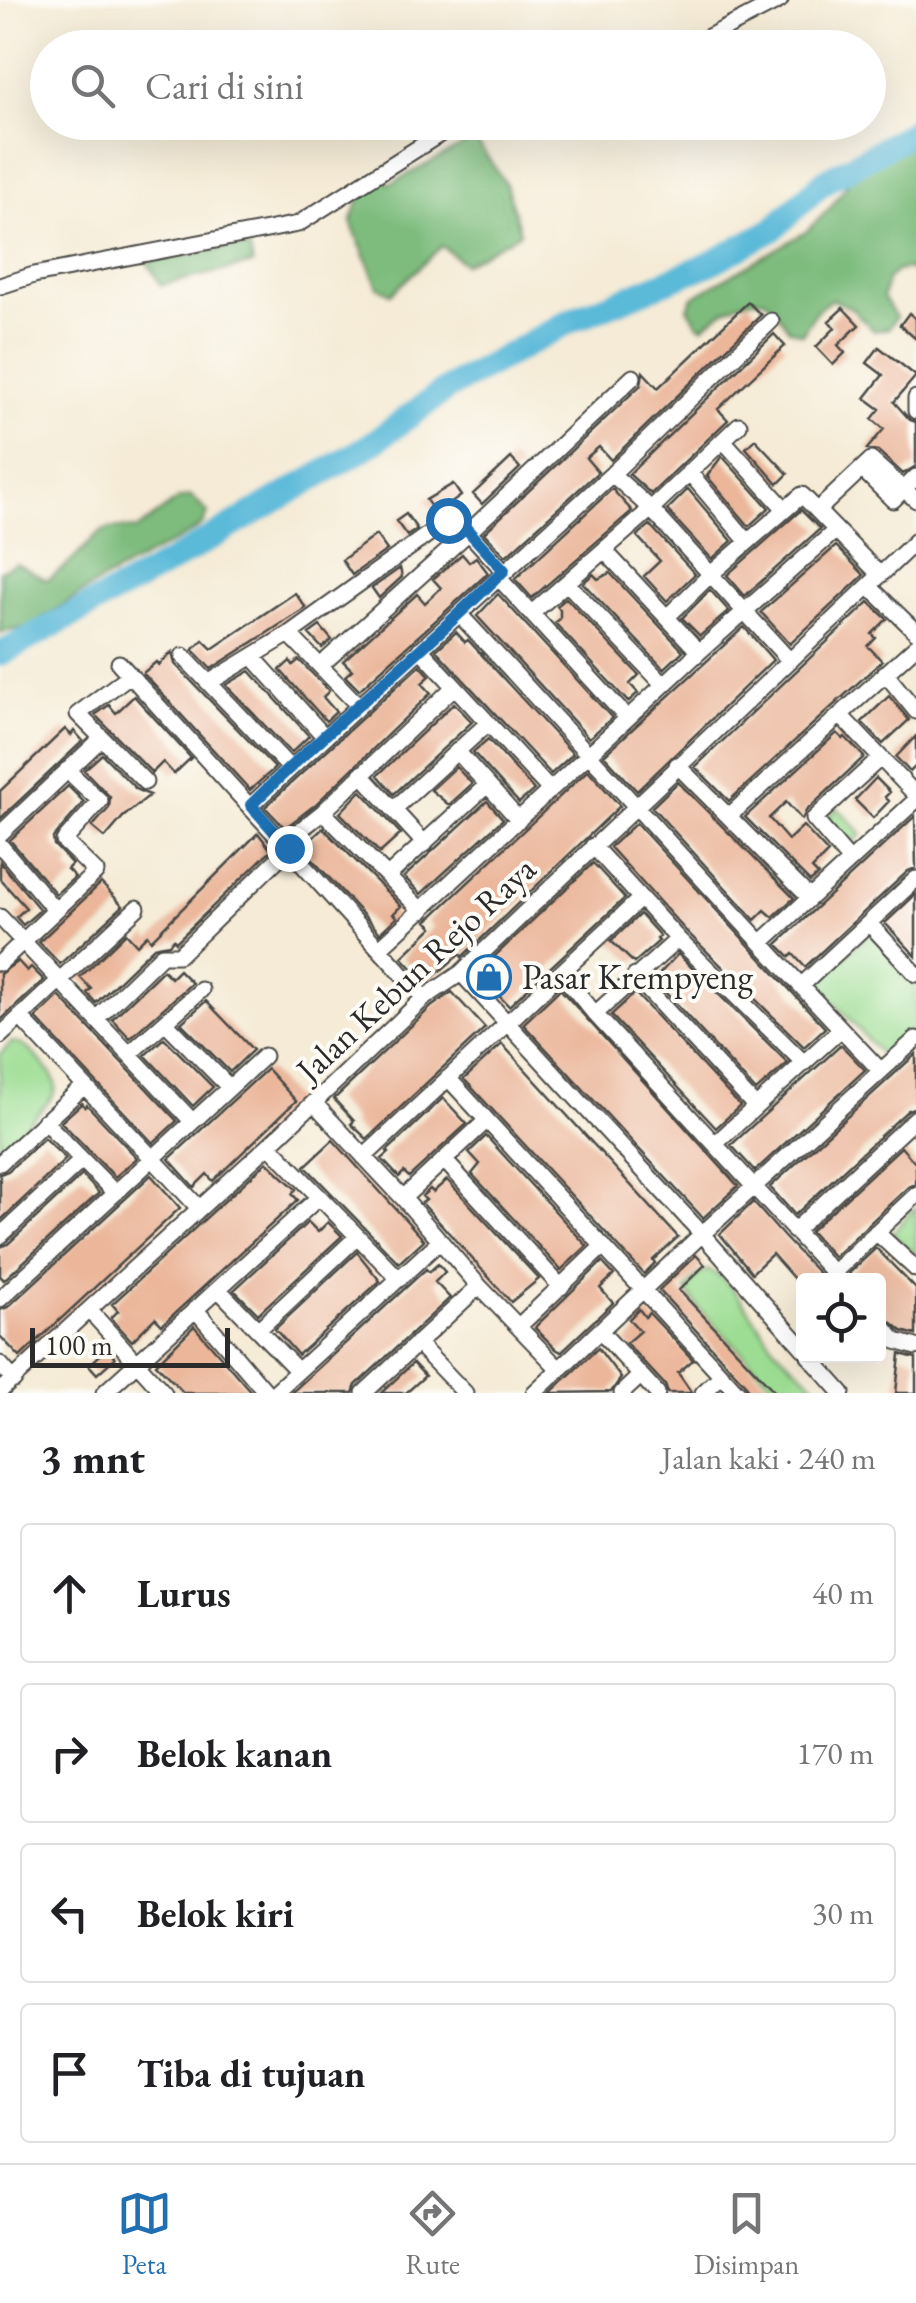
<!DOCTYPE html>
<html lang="id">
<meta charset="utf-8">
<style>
body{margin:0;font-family:"EB Garamond",serif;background:#f6f6f6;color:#202124}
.controls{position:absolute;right:30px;bottom:30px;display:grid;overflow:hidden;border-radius:10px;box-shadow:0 10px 40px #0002}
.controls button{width:90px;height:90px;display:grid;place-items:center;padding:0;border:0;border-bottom:2px solid #e0e0e0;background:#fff;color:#202124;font:50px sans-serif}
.scale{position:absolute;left:30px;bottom:25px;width:200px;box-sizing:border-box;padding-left:10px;border:5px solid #2b2b2b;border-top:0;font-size:28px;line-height:35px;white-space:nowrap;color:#2b2b2b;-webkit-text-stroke:8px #fdfcf7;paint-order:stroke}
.stop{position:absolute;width:30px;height:30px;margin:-22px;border:8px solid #1f6fb2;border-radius:50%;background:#fff}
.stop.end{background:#1f6fb2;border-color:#fff;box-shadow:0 2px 10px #0008}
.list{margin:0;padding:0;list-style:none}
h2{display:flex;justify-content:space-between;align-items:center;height:130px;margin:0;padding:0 40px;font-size:42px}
h2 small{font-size:32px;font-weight:400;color:#757577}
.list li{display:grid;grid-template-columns:65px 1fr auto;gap:30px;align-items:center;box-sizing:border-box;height:140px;margin:0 20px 20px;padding:0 20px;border:2px solid #e0e0e0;border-radius:10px}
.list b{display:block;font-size:38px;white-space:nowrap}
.list em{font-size:32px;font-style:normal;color:#757577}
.icon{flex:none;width:55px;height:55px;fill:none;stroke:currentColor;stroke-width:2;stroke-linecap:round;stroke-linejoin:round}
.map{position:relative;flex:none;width:916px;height:1393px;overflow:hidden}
.search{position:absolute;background:#fff;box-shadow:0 10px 40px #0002;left:30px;right:30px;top:30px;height:110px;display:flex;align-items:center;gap:25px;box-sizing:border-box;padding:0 35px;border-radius:55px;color:#757577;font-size:38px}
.sheet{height:770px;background:#fff}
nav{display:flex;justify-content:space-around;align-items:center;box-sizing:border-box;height:140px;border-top:2px solid #e0e0e0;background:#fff;font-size:28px;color:#757577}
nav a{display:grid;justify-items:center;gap:5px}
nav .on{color:#1f6fb2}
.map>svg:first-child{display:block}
.green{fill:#9cdd93;stroke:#64845f;stroke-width:2.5}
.forest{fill:#7dbc7d;stroke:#547454;stroke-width:2.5}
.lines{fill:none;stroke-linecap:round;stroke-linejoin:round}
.river{stroke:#5bbad9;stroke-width:25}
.building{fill:#ebb69a}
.minor-casing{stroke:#494845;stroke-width:19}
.minor{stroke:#fff;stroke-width:15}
.route{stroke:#1f6fb2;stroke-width:12}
.labels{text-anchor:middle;stroke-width:8;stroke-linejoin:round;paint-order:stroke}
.street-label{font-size:35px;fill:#2b2b2b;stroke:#fdfcf7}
.poi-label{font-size:35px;fill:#2b2b2b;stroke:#fdfcf7;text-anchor:start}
</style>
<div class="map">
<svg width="916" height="1393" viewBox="0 0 916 1393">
<rect width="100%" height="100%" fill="#fdfcf7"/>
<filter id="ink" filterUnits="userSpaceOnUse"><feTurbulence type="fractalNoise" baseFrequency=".01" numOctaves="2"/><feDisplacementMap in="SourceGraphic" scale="20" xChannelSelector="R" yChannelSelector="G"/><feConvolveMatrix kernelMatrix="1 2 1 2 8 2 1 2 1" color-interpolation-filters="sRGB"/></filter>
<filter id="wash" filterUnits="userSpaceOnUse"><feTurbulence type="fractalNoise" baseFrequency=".0048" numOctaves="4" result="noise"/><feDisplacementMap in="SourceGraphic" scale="40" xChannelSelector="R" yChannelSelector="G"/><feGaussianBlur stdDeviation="2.25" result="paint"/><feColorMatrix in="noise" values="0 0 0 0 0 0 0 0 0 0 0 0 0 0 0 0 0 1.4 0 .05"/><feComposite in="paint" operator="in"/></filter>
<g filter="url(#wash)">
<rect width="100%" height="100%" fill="#f5ebd6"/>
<path class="green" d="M838 808 862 834 849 846 825 819Z
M874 930 916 977V1029L884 1058 816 982Z
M12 1042C26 1044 34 1054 43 1064 50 1072 58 1082 55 1092 53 1101 9 1141 0 1148V1054Z
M916 1207V1256L892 1233Z
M708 1270C736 1280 760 1333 781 1354 795 1368 809 1375 822 1393H782L700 1310 686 1290 697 1276Z"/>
<path class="forest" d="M475 139 506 184 520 233 464 264 442 246 391 294 378 287 351 223 360 196 385 179 390 184Z
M916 144V275L908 269 896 271 887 280 883 297 896 317 889 328 874 331 851 308 832 299 817 310 802 334 789 329 767 300C745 294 720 312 703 327L698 324 688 308 693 297 807 231 831 207 856 171Z
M238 246 250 249 253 264 161 285 147 262Z
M191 496 208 513 202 525 192 532 103 580 28 627 0 633V571L16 563 47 580C56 573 66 567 74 559 98 535 97 523 136 530L179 499Z"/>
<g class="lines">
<path class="river" d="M0 654 153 572 367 447 448 388 572 320 709 264 772 230 822 183 916 130"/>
</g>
<g id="blocks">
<path class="building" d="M748 302 761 315 611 460 599 447 586 458 598 472 506 556 484 533 641 385 643 372 658 388Z
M843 308 859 325 838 345 845 353 833 365 816 347 835 328 829 321Z
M909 313 916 319V339L900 325Z
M774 334 785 346 718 409 728 420 651 494 629 474Z
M879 347 916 376 894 402 910 420 916 422V466L903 474 878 451 867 449 884 429 872 419 880 409 865 398 883 375 867 363Z
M755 439 788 474 778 484 746 448Z
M722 456 769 508 749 526 707 476Z
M511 458 520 468 482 504 473 494Z
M453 484 461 496 436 514 426 500Z
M612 489 632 511 532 598 515 579Z
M688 489 732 541 712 559 667 510Z
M801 510 820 529 745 596 727 575Z
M406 514 417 529 407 536 396 521Z
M650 525 695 574 667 601 644 576 660 561 637 536Z
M376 535 387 550 352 575 342 560Z
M836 546 864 575 790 644 761 612Z
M462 554 469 562 476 557 488 573 359 690 345 676 352 670 343 661 417 594 425 603 441 588 433 579Z
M400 568 402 577 379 598 372 588Z
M610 573 683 651 664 669 583 583 593 574 598 579Z
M710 590 729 611 700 636 682 618Z
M295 593 306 608 211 669 193 650 203 640 212 649Z
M498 594 612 718 589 738 477 616Z
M566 598 639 675 630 684 638 693 628 702 555 623 560 619V610L557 606Z
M869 602 887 619 872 634 876 638 868 646 882 661 729 801 695 767Z
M320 626 332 640 322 648 309 634Z
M744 627 773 660 637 791 604 755Z
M456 632 465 642 468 640 573 754 551 774 436 650Z
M172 652 175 664 275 768 250 790 143 673 156 662 159 665Z
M299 660 329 691 323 697 336 712 326 721 280 670 290 661 293 665Z
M420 665 430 676 422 683 431 693 316 804 285 828 265 807Z
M250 671 309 736 291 753 226 685Z
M134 696 191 758 174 774 163 762 152 773 95 715 109 705 116 713Z
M889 696 909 720 883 744 862 722Z
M454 703 472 722 394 794 378 775Z
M65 729 71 735 74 731 83 741 0 819V791Z
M837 733 843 739 845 737 864 757 806 811 802 820 786 802 769 818 788 840 803 826 828 853 812 869 818 875 810 882 745 817Z
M916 736V766L910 772 896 757Z
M488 739 534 790 519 803 473 752Z
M102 754 137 790 150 795 123 817 105 838 92 827 109 808 110 797 84 770Z
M456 767 472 784 449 805 431 790Z
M588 770 620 806 462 957 460 954 426 983 402 957 433 927 427 921Z
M876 778 890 792 885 797 889 801 873 818 855 800Z
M678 782 794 898 773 917 765 910 755 920 652 807Z
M68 786 84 802 53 838 54 845 72 864 67 869 75 877 56 894 10 840Z
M361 791 401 834 380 853 340 813Z
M487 801 503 819 421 894 404 877Z
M915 816 916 868 908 871 805 967 793 954 790 957 777 944Z
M636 823 825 1028 804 1047 686 931 610 847Z
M323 828 401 906 393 914 397 917 380 933 302 848Z
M258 833 271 850 176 942 174 939 169 944 154 947 96 1003 87 993 91 989 80 977 126 933 137 945 147 935 151 940Z
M0 862 40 910 23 925 16 917 26 908 0 879Z
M593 863 625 898 509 1006 477 973Z
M101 883 123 906 60 964 39 942Z
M916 894V956L885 923Z
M640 914 660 936 657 939 659 941 634 963 611 941Z
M678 954 788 1063 756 1091 654 980Z
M18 961 27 971 31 967 44 980 0 1021V974Z
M163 970 171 978 179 970 192 983 130 1038 112 1019Z
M560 989 738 1186 703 1218 523 1024Z
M452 992 485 1028 367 1139 351 1124 354 1121 334 1099 431 1007Z
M635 993 740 1106 716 1128 611 1015Z
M59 996 177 1121 153 1143 36 1018Z
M206 1001 253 1050 230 1072 181 1023Z
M164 1038 213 1087 193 1106 145 1055Z
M502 1044 678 1237 653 1260 655 1263 644 1274 464 1079Z
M841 1045 865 1070 755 1171 731 1145Z
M916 1054V1107L908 1110 795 1215 770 1187Z
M267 1069 296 1101 213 1181 207 1174 194 1187 169 1159Z
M443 1098 467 1124 409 1177 404 1172 399 1177 382 1159 389 1153 387 1151Z
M82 1103 85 1107 87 1105 137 1158 115 1177 61 1122Z
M486 1136 587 1246 561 1270 472 1174 480 1164 469 1152Z
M44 1138 66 1159 0 1221V1174L8 1171Z
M333 1140 424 1240 399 1263 305 1166Z
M901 1147 916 1164V1184L908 1187 834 1257 810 1231Z
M267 1162 296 1189 292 1194 298 1200 162 1325 155 1318 132 1341 111 1318 118 1311 112 1304Z
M82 1175 99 1193 4 1280 0 1276V1247L8 1244Z
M151 1175 180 1208 20 1357 0 1336V1310L8 1307Z
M447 1180 539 1279 511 1302 422 1203 426 1200 422 1196 430 1189 433 1192Z
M753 1202 785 1238 825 1280 796 1281 772 1254 752 1273 720 1234Z
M308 1222 318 1232 328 1222 342 1236 258 1314 234 1290Z
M876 1248 916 1289V1335L902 1331 878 1311V1280H854L849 1273Z
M357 1252 380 1281 298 1355 275 1329Z
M696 1255 705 1265 679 1290 776 1393H749L746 1385 659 1290Z
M602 1262 614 1275 600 1288 613 1303 561 1352 556 1349 535 1328 537 1325Z
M438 1264 445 1272 435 1282 450 1298 356 1385 353 1393H291L426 1269 429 1272Z
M639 1309 645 1317 649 1313 693 1360 678 1373 692 1393H668L665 1385 626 1343 640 1331 629 1319Z
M194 1326 252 1393H184L156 1364Z
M598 1348 621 1378 611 1392 550 1393Z
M107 1349 115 1358 97 1374 89 1365Z
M900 1354 916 1358V1393H896Z
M413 1363 425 1376 406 1393H381Z"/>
</g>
</g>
<g filter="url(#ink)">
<use href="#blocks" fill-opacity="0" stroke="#494845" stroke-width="2.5"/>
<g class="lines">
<g class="minor-casing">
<path id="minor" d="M681 48 701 41 780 0
M0 286 34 275 298 224 459 122
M916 398V411
M723 440 784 508
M862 469 893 500 916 477
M689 472 748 542
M612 474 651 509 790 661
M818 510 871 460 916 500
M604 550 699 652
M498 577 627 718
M567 583 663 684
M869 586 916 632
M532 613 651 509 739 425
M460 615C601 766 738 921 881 1071
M667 617 711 574 802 495 880 575
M289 634 448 520 461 524 504 571
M420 649 550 790
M183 656 289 767
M253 657 324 736
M119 663 424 998
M320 666 469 532 633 377
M885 673 916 711
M210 682 289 634 359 706
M840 715 916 795
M102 738 78 714 130 675
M457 751 519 820
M677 765 810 898
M361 774 425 844
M251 805 612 474 771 321
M394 809 487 724
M323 812 422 911
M729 816 916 646
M0 834 102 738 145 782
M284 843 323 812 454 687
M0 845 55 910
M593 846 678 939 804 1063
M850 861 814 819 880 758
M389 875 486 786
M0 917 129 1054 201 990
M869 923 916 974
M762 942 916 800
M381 947 699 652 836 530
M0 963 96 872 64 841 100 801 67 770
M461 973 702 1234 804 1349
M561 973 595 1014 840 1280
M635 976 755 1106
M802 985 916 879
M595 1014 678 939
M20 1017 199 1208
M96 1019 162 955H179L289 848
M165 1022 229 1087
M0 1036 137 908
M129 1054 192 1121
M448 1078 738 1393
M314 1103 403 1198 479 1286 559 1369
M44 1121 115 1193
M715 1144 841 1029
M269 1145 399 1279
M364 1157 641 898
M445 1161 561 1287
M0 1163 84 1086
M403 1198 486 1121
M794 1231 916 1118
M876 1232 916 1269
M0 1236 82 1160
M833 1273 916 1195
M218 1289 298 1371
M0 1299 264 1056
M195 1309 267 1393
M90 1311 164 1393
M878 1322 896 1341 916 1347
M519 1326 603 1246
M259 1329 357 1237
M601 1332 657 1393
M417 1343 465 1393
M809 1356 842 1393
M0 1364 14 1380
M0 1391 269 1145 424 998 461 973 916 541
M104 1393 319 1197
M274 1393 440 1241
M364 1393 479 1286
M534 1393 702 1234 916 1039
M622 1393 640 1376
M703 1393 722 1375"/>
</g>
<use href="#minor" class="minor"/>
</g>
</g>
<g class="lines" filter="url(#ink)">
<path class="route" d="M289 848 251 805C332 724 423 652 504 570L462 524 448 520"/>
</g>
<defs>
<g id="shop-ring" transform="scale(2.25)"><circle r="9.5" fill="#fdfcf7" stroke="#1f6fb2" stroke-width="1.5"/><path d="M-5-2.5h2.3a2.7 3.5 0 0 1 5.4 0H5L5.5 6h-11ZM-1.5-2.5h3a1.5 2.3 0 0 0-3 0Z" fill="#1f6fb2"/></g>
</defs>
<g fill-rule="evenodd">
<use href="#shop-ring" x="489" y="977"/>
</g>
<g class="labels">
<g class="street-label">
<text transform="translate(416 969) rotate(-43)" y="12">Jalan Kebun Rejo Raya</text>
</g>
<g class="poi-label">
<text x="522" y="989">Pasar Krempyeng</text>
</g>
</g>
</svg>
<div class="controls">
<button><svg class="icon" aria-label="locate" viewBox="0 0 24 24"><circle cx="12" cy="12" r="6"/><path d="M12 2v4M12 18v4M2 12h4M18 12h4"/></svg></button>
</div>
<div class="scale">100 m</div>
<div class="stop" style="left:448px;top:520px"></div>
<div class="stop end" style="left:289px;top:848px"></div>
<div class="search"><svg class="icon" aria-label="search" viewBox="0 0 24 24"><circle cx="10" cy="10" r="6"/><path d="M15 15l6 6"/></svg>Cari di sini</div>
</div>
<section class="sheet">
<h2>3 mnt<small>Jalan kaki · 240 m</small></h2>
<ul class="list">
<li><svg class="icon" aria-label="ahead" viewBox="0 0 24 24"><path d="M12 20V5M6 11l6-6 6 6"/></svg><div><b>Lurus</b></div><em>40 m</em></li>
<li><svg class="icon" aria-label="right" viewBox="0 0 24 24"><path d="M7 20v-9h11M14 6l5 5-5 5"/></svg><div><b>Belok kanan</b></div><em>170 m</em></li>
<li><svg class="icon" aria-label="left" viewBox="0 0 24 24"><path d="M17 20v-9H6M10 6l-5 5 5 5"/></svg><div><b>Belok kiri</b></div><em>30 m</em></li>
<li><svg class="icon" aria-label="arrive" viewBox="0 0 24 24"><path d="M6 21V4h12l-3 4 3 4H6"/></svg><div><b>Tiba di tujuan</b></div></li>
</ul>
</section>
<nav>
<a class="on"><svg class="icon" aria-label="map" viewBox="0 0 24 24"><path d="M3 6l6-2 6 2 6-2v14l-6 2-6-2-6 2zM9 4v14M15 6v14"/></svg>Peta</a>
<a><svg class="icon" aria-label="directions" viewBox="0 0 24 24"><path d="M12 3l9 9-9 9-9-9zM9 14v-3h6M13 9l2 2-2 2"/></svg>Rute</a>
<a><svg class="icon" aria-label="saved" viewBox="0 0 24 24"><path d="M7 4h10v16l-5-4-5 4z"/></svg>Disimpan</a>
</nav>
